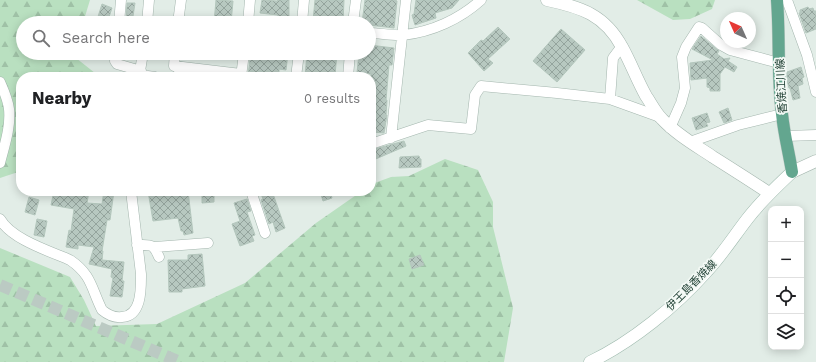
<!DOCTYPE html>
<meta charset="utf-8">
<style>
body{margin:0;font-family:"Work Sans","Noto Sans JP",sans-serif;background:#f6f6f6;color:#202124}
.controls{position:absolute;right:12px;bottom:12px;display:grid;overflow:hidden;border-radius:8px;box-shadow:0 2px 10px #0003}
.controls button{width:36px;height:36px;display:grid;place-items:center;padding:0;border:0;border-bottom:1px solid #e0e0e0;background:#fff;color:#202124;font:20px sans-serif}
.compass{position:absolute;left:720px;top:12px;width:36px;height:36px;border-radius:50%;background:#fff;box-shadow:0 2px 10px #0003;rotate:315deg}
.list{margin:0;padding:0;list-style:none}
h2{display:flex;justify-content:space-between;align-items:center;height:52px;margin:0;padding:0 16px;font-size:17px}
h2 small{font-size:13px;font-weight:400;color:#757577}
.icon{flex:none;width:22px;height:22px;fill:none;stroke:currentColor;stroke-width:2;stroke-linecap:round;stroke-linejoin:round}
.map{position:relative;flex:none;width:816px;height:362px;overflow:hidden}
.search{position:absolute;background:#fff;box-shadow:0 2px 10px #0003;left:16px;top:16px;width:360px;height:44px;display:flex;align-items:center;gap:10px;box-sizing:border-box;padding:0 14px;border-radius:22px;color:#757577;font-size:15px}
.panel{position:absolute;background:#fff;box-shadow:0 2px 10px #0003;left:16px;top:72px;width:360px;height:124px;border-radius:16px}
.map>svg:first-child{display:block}
.forest{fill:url(#forest-firs)}
.building{fill:url(#building-cross-hatch);stroke:#b4c7bd}
.lines{fill:none;stroke-linecap:round;stroke-linejoin:round}
.secondary-tunnel{stroke:#bbcac3;stroke-width:12;stroke-dasharray:12 6;stroke-linecap:butt}
.minor-casing{stroke:#a4b6ae;stroke-width:11}
.tertiary-casing{stroke:#a4b6ae;stroke-width:13}
.secondary-casing{stroke:#9fbaae;stroke-width:13}
.primary-casing{stroke:#c1cac6;stroke-width:13}
.minor{stroke:#fff;stroke-width:10}
.tertiary{stroke:#fff;stroke-width:12}
.secondary{stroke:#fff;stroke-width:12}
.primary{stroke:#63a68f;stroke-width:12}
.labels{text-anchor:middle;stroke-width:3.5;stroke-linejoin:round;paint-order:stroke}
.street-label{font-size:11px;fill:#204034;stroke:#f3f9f5}
</style>
<div class="map">
<svg width="816" height="362" viewBox="0 0 816 362">
<defs>
<pattern id="forest-firs" width="22" height="20" patternUnits="userSpaceOnUse"><rect width="22" height="20" fill="#b9e0c0"/><path d="M5 1l3.5 6h-7zM16 11l3.5 6h-7z" fill="#9fc1a6"/></pattern>
<pattern id="building-cross-hatch" width="8" height="8" patternUnits="userSpaceOnUse"><rect width="8" height="8" fill="#b7c8c0"/><path d="M0 0l8 8M0 8l8-8" fill="none" stroke="#94a49d"/></pattern>
</defs>
<rect width="100%" height="100%" fill="#e2ede7"/>
<path class="forest" d="M0 0H90L83 23H23V53H77L76 58 100 77H21V171L0 178Z
M637 0H715L712 9 690 19 673 20Z
M445 159 478 170 493 202V227L513 308 504 362H0V248L70 277 84 300 96 326 157 324 245 283 316 223 362 191H371V185L372 184 391 177 409 176Z"/>
<path class="building" d="M216 0 233 1 231 23H214Z
M262 0 277 1 278 0H289V18L278 17V15L260 13Z
M315 0H344L343 23 313 21Z
M365 0H395L397 1 394 28 369 25V23H362Z
M416 0H459L452 8 435 13 436 18 415 25 412 15 414 14Z
M127 3H135L132 23H126Z
M102 4 112 8 107 23H96Z
M808 7 809 9 813 8 814 11H816V29L806 33 799 13H800V10Z
M498 27 510 39 488 59 493 63 484 71 468 53 481 40 483 41Z
M561 29 585 50 557 82 533 61Z
M701 36 719 51 717 54 724 59 730 58 728 61 737 67 734 72 725 67 720 74V91H710V88L707 87V78L691 80 690 63 713 60 692 49Z
M369 45 394 48 392 65H389L386 100H387L386 115H387L384 133 372 132 374 113H371V74L357 73 359 53H369Z
M253 53H288L286 70 279 69V77H248L250 58H253Z
M307 53H337L335 75 316 73V77H305Z
M801 67 804 77 802 78 803 84 798 86 800 98 793 100 790 88H789L787 80V72Z
M728 108 732 120 724 123 719 112Z
M707 113 710 122 706 123 708 126 696 130 692 118Z
M404 141 406 146 371 161V150Z
M419 156 420 159H421V167L399 168 400 157Z
M54 191H89L87 203 102 204 104 191H114L110 220H107L102 251H103L102 260 124 262 122 281H124L122 297 110 296 113 278 111 277 112 269 89 264 94 247 78 245V249L66 247 69 230 71 231 74 209 51 205Z
M148 191H188L193 233 184 235 183 231H181L178 218 153 221Z
M202 191H214V202L202 203Z
M260 191H272L285 228 276 232 273 222 269 224 261 200 263 199Z
M320 191H330L332 198 323 201Z
M29 197 39 200 35 215 25 212Z
M247 199 251 211 247 212 255 235 252 236 254 241 240 246 232 224 240 221 234 203Z
M37 219 47 221 44 237 34 235Z
M202 254 205 286 182 289V292H169L168 260H188V255Z
M420 255 424 265 412 269 409 259Z"/>
<g class="lines">
<path class="secondary-tunnel" d="M0 285 180 362"/>
<g class="minor-casing">
<path id="minor" d="M787 0 807 55 816 92
M249 21 272 23
M119 23 121 0
M147 23 149 0
M178 23 181 0
M248 23 250 0
M302 23 304 0
M353 23 356 0
M369 33C380 33 392 36 403 35 432 32 460 19 481 0
M116 53 115 61 117 64 141 71
M175 53 174 66 241 74
M140 75 155 77
M139 77 143 53
M178 77V74L196 76
M241 77 244 53
M296 77 299 53
M348 77 350 53
M0 82C4 91 8 100 9 109 11 127 4 147 0 163
M610 99 613 58 622 46
M670 128 681 103 685 88 682 57 686 47 699 27 702 28 721 45 730 50 779 63
M786 136 816 135
M391 138 406 0
M690 142 738 125 782 114
M371 144 428 125 471 129 475 95 481 86 557 93 610 99 660 117
M251 191 265 233
M0 219C11 239 49 251 70 260 92 275 91 288 102 310 108 315 114 318 122 317 142 316 141 288 141 274L131 191
M137 245C151 245 153 243 159 257
M155 247 208 243"/>
</g>
<g class="tertiary-casing">
<path id="tertiary" d="M547 0C581 7 605 15 622 47 631 63 637 80 646 96 651 103 655 112 662 119 676 134 695 145 713 157 732 169 751 181 769 193
M792 172 816 161"/>
</g>
<g class="secondary-casing">
<path id="secondary" d="M590 362C632 342 676 306 707 271 722 255 734 236 748 218 761 201 776 187 792 172"/>
</g>
<g class="primary-casing">
<path id="primary" d="M777 0C780 38 777 76 782 114 784 134 789 153 792 172"/>
</g>
<use href="#minor" class="minor"/>
<use href="#tertiary" class="tertiary"/>
<use href="#secondary" class="secondary"/>
<use href="#primary" class="primary"/>
</g>
<g class="labels">
<g class="street-label">
<text transform="translate(781 86) rotate(-93)" y="4">香焼江川線</text>
<text transform="translate(691 285) rotate(-45)" y="4">伊王島香焼線</text>
</g>
</g>
</svg>
<div class="controls">
<button>+</button>
<button>−</button>
<button><svg class="icon" aria-label="locate" viewBox="0 0 24 24"><circle cx="12" cy="12" r="6"/><path d="M12 2v4M12 18v4M2 12h4M18 12h4"/></svg></button>
<button><svg class="icon" aria-label="layers" viewBox="0 0 24 24"><path d="M12 4l9 5-9 5-9-5zM3 14l9 5 9-5"/></svg></button>
</div>
<svg class="compass" viewBox="-18 -18 36 36"><path d="M0-13l5 13h-10z" fill="#e53935"/><path d="M0 13l5-13h-10z" fill="#757577"/></svg>
<div class="search"><svg class="icon" aria-label="search" viewBox="0 0 24 24"><circle cx="10" cy="10" r="6"/><path d="M15 15l6 6"/></svg>Search here</div>
<section class="panel">
<h2>Nearby<small>0 results</small></h2>
<ul class="list">
</ul>
</section>
</div>
